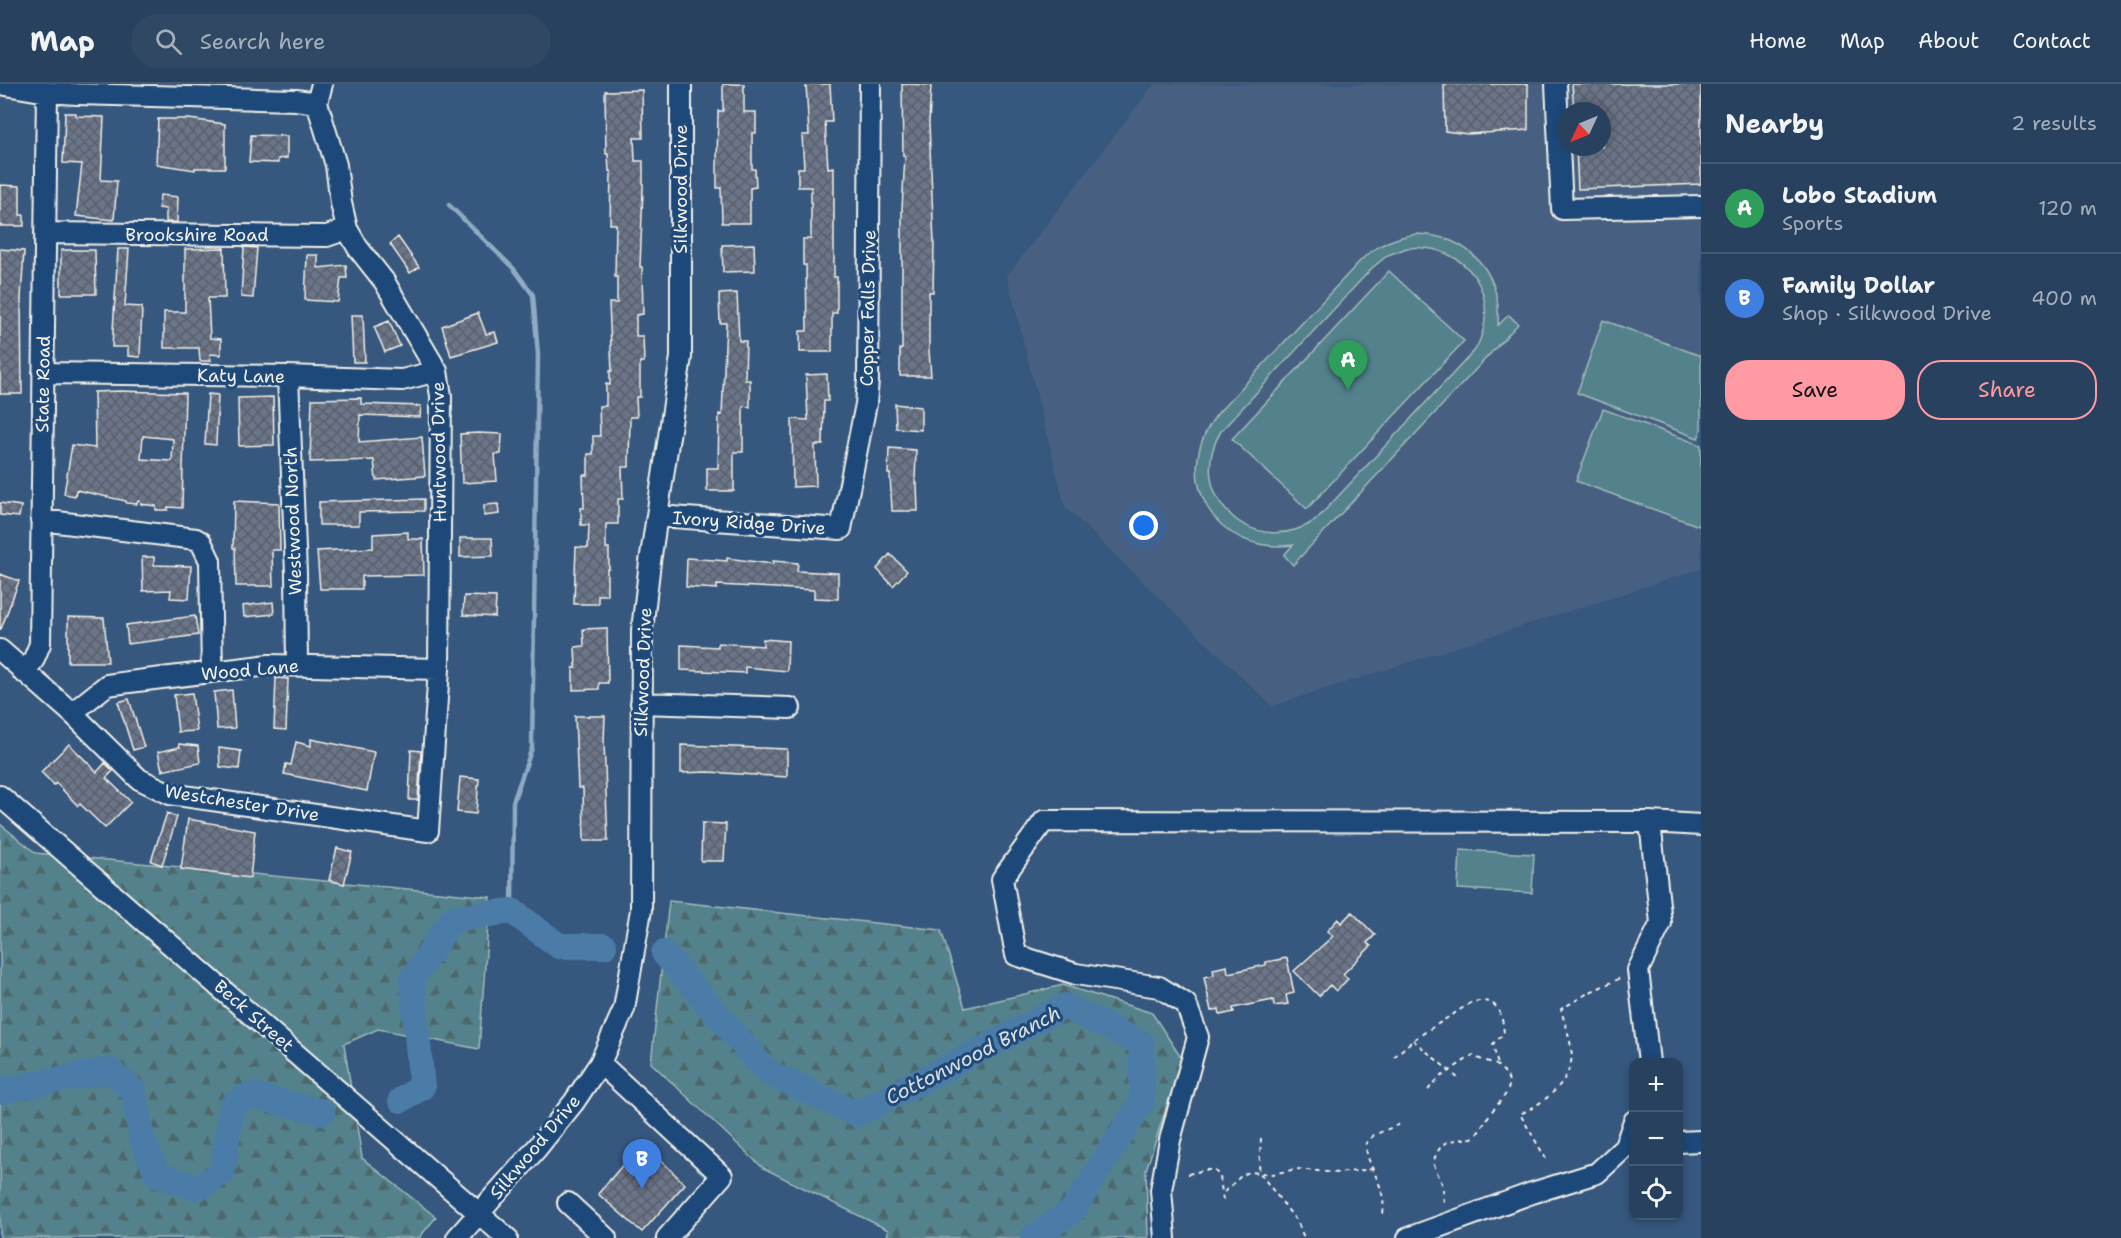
<!DOCTYPE html>
<meta charset="utf-8">
<style>
body{margin:0;font-family:"Shantell Sans",sans-serif;background:#304864;color:#f1f3f6}
.controls{position:absolute;right:18px;bottom:18px;display:grid;overflow:hidden;border-radius:12px;box-shadow:0 3px 9px #0003}
.controls button{width:54px;height:54px;display:grid;place-items:center;padding:0;border:0;border-bottom:2px solid #445a73;background:#28415e;color:#f1f3f6;font:30px sans-serif}
.compass{position:absolute;left:1557px;top:18px;width:54px;height:54px;border-radius:50%;background:#28415e;box-shadow:0 3px 9px #0003;rotate:226deg}
.you{position:absolute;left:1144px;top:442px;width:21px;height:21px;margin:-15px;border:4px solid #fff;border-radius:50%;background:#1a73e8;box-shadow:0 0 0 9px #1a73e833}
.badge{display:grid;place-items:center;width:39px;height:39px;border-radius:50%;background:#ff9aa2;color:#fff;font-size:20px;font-weight:700}
.pin{position:absolute;translate:-50% -50px;filter:drop-shadow(0 2px 3px #0008)}
.pin::after{content:'';position:absolute;top:32px;width:21px;height:18px;background:inherit;clip-path:polygon(0 0,100% 0,50% 100%)}
.list{margin:0;padding:0;list-style:none}
h2{display:flex;justify-content:space-between;align-items:center;height:78px;margin:0;padding:0 24px;font-size:26px}
h2 small{font-size:20px;font-weight:400;color:#a5afbc}
.list li{display:grid;grid-template-columns:39px 1fr auto;gap:18px;align-items:center;box-sizing:border-box;height:90px;padding:0 24px;border-top:2px solid #445a73}
.list b{display:block;font-size:22px;white-space:nowrap}
.list p{margin:0;font-size:20px;white-space:nowrap;color:#a5afbc}
.list em{font-size:20px;font-style:normal;color:#a5afbc}
.actions{display:flex;gap:12px;padding:18px 24px}
.actions a{flex:1;padding:14px 0;border:2px solid #ff9aa2;border-radius:24px;text-align:center;font-size:21px;color:#ff9aa2}
.actions .main{background:#ff9aa2;color:#111}
.icon{flex:none;width:33px;height:33px;fill:none;stroke:currentColor;stroke-width:2;stroke-linecap:round;stroke-linejoin:round}
.map{position:relative;flex:none;width:1701px;height:1154px;overflow:hidden}
header{display:flex;align-items:center;gap:36px;box-sizing:border-box;height:84px;padding:0 30px;background:#28415e;border-bottom:2px solid #445a73}
header strong{font-size:28px}
nav{display:flex;gap:33px;margin-inline-start:auto;font-size:21px}
.search{width:420px;height:54px;background:#304864;display:flex;align-items:center;gap:15px;box-sizing:border-box;padding:0 21px;border-radius:33px;color:#a5afbc;font-size:22px}
main{display:flex}
aside{flex:1;background:#28415e}
.map>svg:first-child{display:block}
.built{fill:#466081;fill-rule:evenodd}
.green{fill:#52828c;stroke:#a3baba;stroke-width:1.5;fill-rule:evenodd}
.forest{fill:url(#forest-firs);stroke:#a3baba;stroke-width:1.5}
.lines{fill:none;stroke-linecap:round;stroke-linejoin:round}
.stream{stroke:#8faac2;stroke-width:4.5}
.river{stroke:#4b7ba8;stroke-width:26}
.building{fill:url(#building-cross-hatch);stroke:#f4f1e8;stroke-width:1.5;fill-rule:evenodd}
.minor-casing{stroke:#f4f1e8;stroke-width:24}
.path{stroke:#f4f1e8;stroke-width:2;stroke-dasharray:4.5 4.5;stroke-linecap:butt}
.minor{stroke:#1f4a7a;stroke-width:20}
.labels{text-anchor:middle;stroke-width:6;stroke-linejoin:round;paint-order:stroke}
.street-label{font-size:18px;fill:#f4f1e8;stroke:#1f4a7a}
.water-label{font-size:20px;font-style:italic;fill:#dbdfde;stroke:#1f4a7a}
</style>
<header>
<strong>Map</strong>
<div class="search"><svg class="icon" aria-label="search" viewBox="0 0 24 24"><circle cx="10" cy="10" r="6"/><path d="M15 15l6 6"/></svg>Search here</div>
<nav><a>Home</a><a>Map</a><a>About</a><a>Contact</a></nav>
</header>
<main>
<div class="map">
<svg width="1701" height="1154" viewBox="0 0 1701 1154">
<defs>
<pattern id="forest-firs" width="22" height="20" patternUnits="userSpaceOnUse" patternTransform="scale(1.5)"><rect width="22" height="20" fill="#52828c"/><path d="M5 1l3.5 6h-7zM16 11l3.5 6h-7z" fill="#4e686c"/></pattern>
<pattern id="building-cross-hatch" width="8" height="8" patternUnits="userSpaceOnUse" patternTransform="scale(1.5)"><rect width="8" height="8" fill="#6a7589"/><path d="M0 0l8 8M0 8l8-8" fill="none" stroke="#5a5e68"/></pattern>
</defs>
<rect width="100%" height="100%" fill="#36577e"/>
<filter id="ink" filterUnits="userSpaceOnUse"><feTurbulence type="fractalNoise" baseFrequency=".0167" numOctaves="2"/><feDisplacementMap in="SourceGraphic" scale="12" xChannelSelector="R" yChannelSelector="G"/><feConvolveMatrix kernelMatrix="1 2 1 2 8 2 1 2 1" color-interpolation-filters="sRGB"/></filter>
<g filter="url(#ink)">
<path class="built" d="M1154 0H1701V485L1272 622 1065 423 1007 192ZM1566 27H1602V63H1566Z"/>
<path class="green" d="M1417 150C1470 152 1502 189 1498 241L1509 231 1518 240 1293 481 1284 471 1293 461C1214 472 1168 392 1218 329L1362 175C1378 160 1395 153 1417 150ZM1407 164C1467 158 1505 213 1475 266L1316 436C1254 477 1183 412 1221 347L1372 184 1388 171Z
M1389 187 1464 257 1307 425 1232 355Z
M1603 236 1701 272V347L1698 354 1577 309Z
M1603 325 1701 361V436L1699 442 1576 397Z
M1460 766 1534 770 1532 809 1458 805Z"/>
<path class="forest" d="M0 740 36 769 490 813 479 965 378 945 344 960 362 1074 436 1133 419 1154H0Z
M669 817 941 846 965 924 1063 901 1152 929 1182 975 1146 1086 1148 1154H887L888 1146 763 1084 651 979Z"/>
<g class="lines">
<path class="stream" d="M449 121 514 185 533 211 538 271 532 664 513 718 512 827"/>
<path class="river" d="M664 869 767 988 857 1030 1065 922 1142 960V1017L1073 1126 1033 1154
M0 1007 109 986 134 1007 142 1056 158 1091 198 1104 222 1089 232 1022 249 1011 322 1028
M401 1016 422 1003 412 896 452 835 512 827 559 862H604"/>
</g>
<path class="building" d="M723 0H744V28H756V49H752V85H755L756 103 750 104V139H722L721 104H717V83L718 27H723Z
M806 0H830L832 38H825L828 84 834 83V193H837V229H832V268H800V247H807L806 181H803V155H811V103H798V84H804L802 51H809Z
M902 0 931 1 929 39 934 160 933 208H929V267L931 292H900V265H902V125L905 72H903Z
M1444 0H1528V46L1468 50 1445 47Z
M1572 0H1701V100L1578 105 1576 63H1602V27H1574Z
M642 6 643 54H634L635 77H643V105L640 183H642L643 230 636 231V252H643L644 278H640V313H636L637 333H630L629 383H622L623 415H618V440H606V464H609V485H607V511H598V520H574L576 463 588 464 589 441H581V424H584L583 391H588V370H593V352H600L599 322H606V300L610 301V287H612L609 219H617V193H615L616 140H610L611 87H609L608 70H606L605 7Z
M65 29H76V32L104 33 101 96 117 97 114 136 76 132 82 80 63 79Z
M158 35H189L225 40V84H195V86L156 80Z
M251 51 287 52V74L278 75V79L249 78Z
M0 101 20 102V131H24V142H0Z
M160 111 178 113 177 138H166V125L159 124Z
M398 153 419 183 410 189 390 160Z
M754 160 755 187 723 188 722 161Z
M244 163 257 164 253 214 241 213Z
M224 164 225 214H208L210 254 221 255V271L210 270 211 277H200L199 264H164V228H185V165Z
M0 165 24 167 21 214 22 310H0Z
M118 165H129L125 222 142 223 140 273 128 272V263H112Z
M61 166H95L96 210H61Z
M307 171H318V184L346 181 347 194H341L338 218 305 216Z
M737 209 739 257H746L745 296H750V323L743 322V368H734V407H707V384H718L719 330 722 331 726 239H720L719 210Z
M478 229 486 250 495 248 498 258 451 272 442 242Z
M351 231H363L365 278H353Z
M389 237 400 262 385 268 374 243Z
M827 290 828 317H824L823 361H815L816 402 793 403 792 335 808 336 806 291Z
M120 307 185 309 182 424 168 423V426H156V422L141 420 140 417H138L137 420 126 419V417L76 406 75 412 64 410 72 361 95 364 94 308ZM143 352 173 355 172 377 141 375Z
M208 310 218 311 216 361 205 360Z
M273 313 274 361 239 362 238 314Z
M361 314V320L421 322 420 333 360 331 359 358 422 353 425 392 376 396 374 376 310 378 312 315Z
M895 320 921 323V346L896 344Z
M478 349 502 350 501 370H495L497 397 462 399 460 350Z
M889 364 916 366 915 399H917L918 427H892L890 390H888Z
M424 415V427L359 428V441H319V418Z
M234 417 279 419 280 466H272L273 502H236L235 464H233Z
M0 419 21 422 19 433 0 431Z
M498 420 499 430 484 432V421Z
M408 448V455H423L424 491 362 492V505H320L317 467 373 464V450Z
M460 454H492L493 472 460 473Z
M890 470 907 487 893 502 877 485Z
M142 473H154V481L191 482 189 515 170 514 171 506 143 507Z
M687 474 727 477V474L773 480V477L798 479 797 487 838 489V515L814 514V506L717 501V505L686 503Z
M0 490 19 497 1 545H0Z
M464 512 496 513 495 533 463 531Z
M273 518 274 530 244 533 243 522Z
M195 532 198 551 128 560 126 541Z
M68 533 104 534 108 578H68Z
M607 544 608 599H599V605L573 606V584H576L575 563 584 562 583 545Z
M763 555 788 557 787 587 745 583V589L681 586V561L718 563V559L763 562Z
M276 594 288 595 286 646 274 645Z
M232 606 235 644 217 645 214 608Z
M192 609 197 647 178 648 174 611Z
M129 615 144 663 133 666 118 618Z
M575 632H605L604 658 608 757H584L583 704H578Z
M311 655 374 668 367 707 284 690 286 680 291 681 296 658 311 662Z
M69 660 97 688 105 679 113 687 106 694 131 718 105 744 80 720 78 722 56 699 54 701 41 688Z
M179 660 198 662 200 679 162 687 164 684 162 686 158 668 180 663Z
M681 661 787 665V693L708 688 681 689Z
M219 664 241 667 239 685 220 683Z
M411 666 421 667 418 716H409Z
M460 693 479 695 476 730 457 728Z
M167 729 177 733 162 781 151 777Z
M188 735 255 747 250 794 181 785Z
M702 739 726 740 724 777H701Z
M337 764 352 768 344 800 329 796Z
M1352 828 1375 851 1367 859 1371 862 1343 890 1348 895 1336 907 1330 901 1319 912 1294 887 1333 852 1327 847 1338 835 1341 839Z
M1287 874 1294 909 1286 911 1288 920 1274 922 1273 916 1233 924 1234 928 1220 931 1219 925 1211 927 1204 893 1214 891 1213 885 1227 882 1228 889 1266 881V878Z
M642 1058 685 1100 642 1148 598 1110Z"/>
<g class="lines">
<g class="minor-casing">
<path id="minor" d="M0 0 47 8 77 10 296 16 317 19
M1556 0 1562 125 1701 122
M45 149 327 152 347 145
M43 289 288 292 402 296 437 287
M288 292 296 489 297 581
M658 432 841 445 866 320 868 296 870 0
M41 436 196 455 201 458 210 477 212 588
M0 566 72 629 139 695 170 710 428 747 439 585 441 312 437 287 384 197 358 164 347 145 341 119 336 81 317 19 322 0
M23 588 33 577 40 560 47 8
M641 619 790 624
M72 629 107 601 129 598 269 581 439 585
M0 712 507 1154
M1649 978 1638 886 1661 839 1650 738
M600 979 722 1092 667 1154
M1678 1058 1701 1057
M568 1119 606 1154
M457 1154 537 1064 574 1018 600 979 624 925 641 826 642 546 650 478 681 273V0
M1165 1154 1161 1106 1170 1056 1198 953 1186 920 1159 903 1076 890 1016 871 1002 795 1044 737 1650 738 1701 741
M1408 1154 1532 1109 1597 1089 1625 1063 1634 1037"/>
</g>
<path class="path" d="M1413 956 1459 995
M1394 973 1413 956 1472 918C1497 913 1502 927 1504 949L1493 960 1498 982
M1428 1006 1439 994 1473 971C1481 978 1491 976 1499 983 1521 1002 1502 1013 1490 1030 1485 1037 1482 1044 1477 1050L1472 1054C1450 1057 1441 1054 1433 1079L1443 1102 1444 1122
M1261 1054 1259 1088 1298 1139 1304 1154
M1546 1075 1520 1030C1545 1019 1577 994 1571 963 1569 950 1564 938 1561 925L1590 908 1623 893
M1188 1090 1205 1086H1214L1220 1092 1222 1110
M1223 1116 1222 1110 1241 1092 1249 1088 1273 1090 1296 1085 1338 1089 1374 1085
M1383 1130C1387 1098 1365 1083 1366 1059L1374 1051 1400 1040"/>
<use href="#minor" class="minor"/>
</g>
</g>
<g class="labels">
<g class="street-label">
<text transform="translate(681 105) rotate(-90)" y="6">Silkwood Drive</text>
<text x="197" y="157">Brookshire Road</text>
<text transform="translate(868 224) rotate(-89)" y="6">Copper Falls Drive</text>
<text transform="translate(241 292) rotate(1)" y="6">Katy Lane</text>
<text transform="translate(43 300) rotate(-89)" y="6">State Road</text>
<text transform="translate(439 368) rotate(-91)" y="6">Huntwood Drive</text>
<text transform="translate(293 437) rotate(-92)" y="6">Westwood North</text>
<text transform="translate(749 439) rotate(4)" y="6">Ivory Ridge Drive</text>
<text transform="translate(250 586) rotate(-5)" y="6">Wood Lane</text>
<text transform="translate(643 588) rotate(-88)" y="6">Silkwood Drive</text>
<text transform="translate(242 719) rotate(9)" y="6">Westchester Drive</text>
<text transform="translate(254 932) rotate(41)" y="6">Beck Street</text>
<text transform="translate(535 1063) rotate(-50)" y="6">Silkwood Drive</text>
</g>
<g class="water-label">
<text transform="translate(973 971) rotate(-27)" y="7">Cottonwood Branch</text>
</g>
</g>
</svg>
<div class="controls">
<button>+</button>
<button>−</button>
<button><svg class="icon" aria-label="locate" viewBox="0 0 24 24"><circle cx="12" cy="12" r="6"/><path d="M12 2v4M12 18v4M2 12h4M18 12h4"/></svg></button>
</div>
<svg class="compass" viewBox="-18 -18 36 36"><path d="M0-13l5 13h-10z" fill="#e53935"/><path d="M0 13l5-13h-10z" fill="#a5afbc"/></svg>
<div class="you"></div>
<div class="pin badge" style="left:1348px;top:306px;background:#2e9e5b">A</div>
<div class="pin badge" style="left:642px;top:1105px;background:#3f7fe0">B</div>
</div>
<aside>
<h2>Nearby<small>2 results</small></h2>
<ul class="list">
<li><span class="badge" style="background:#2e9e5b">A</span><div><b>Lobo Stadium</b><p>Sports</p></div><em>120 m</em></li>
<li><span class="badge" style="background:#3f7fe0">B</span><div><b>Family Dollar</b><p>Shop · Silkwood Drive</p></div><em>400 m</em></li>
</ul>
<div class="actions"><a class="main">Save</a><a>Share</a></div>
</aside>
</main>
